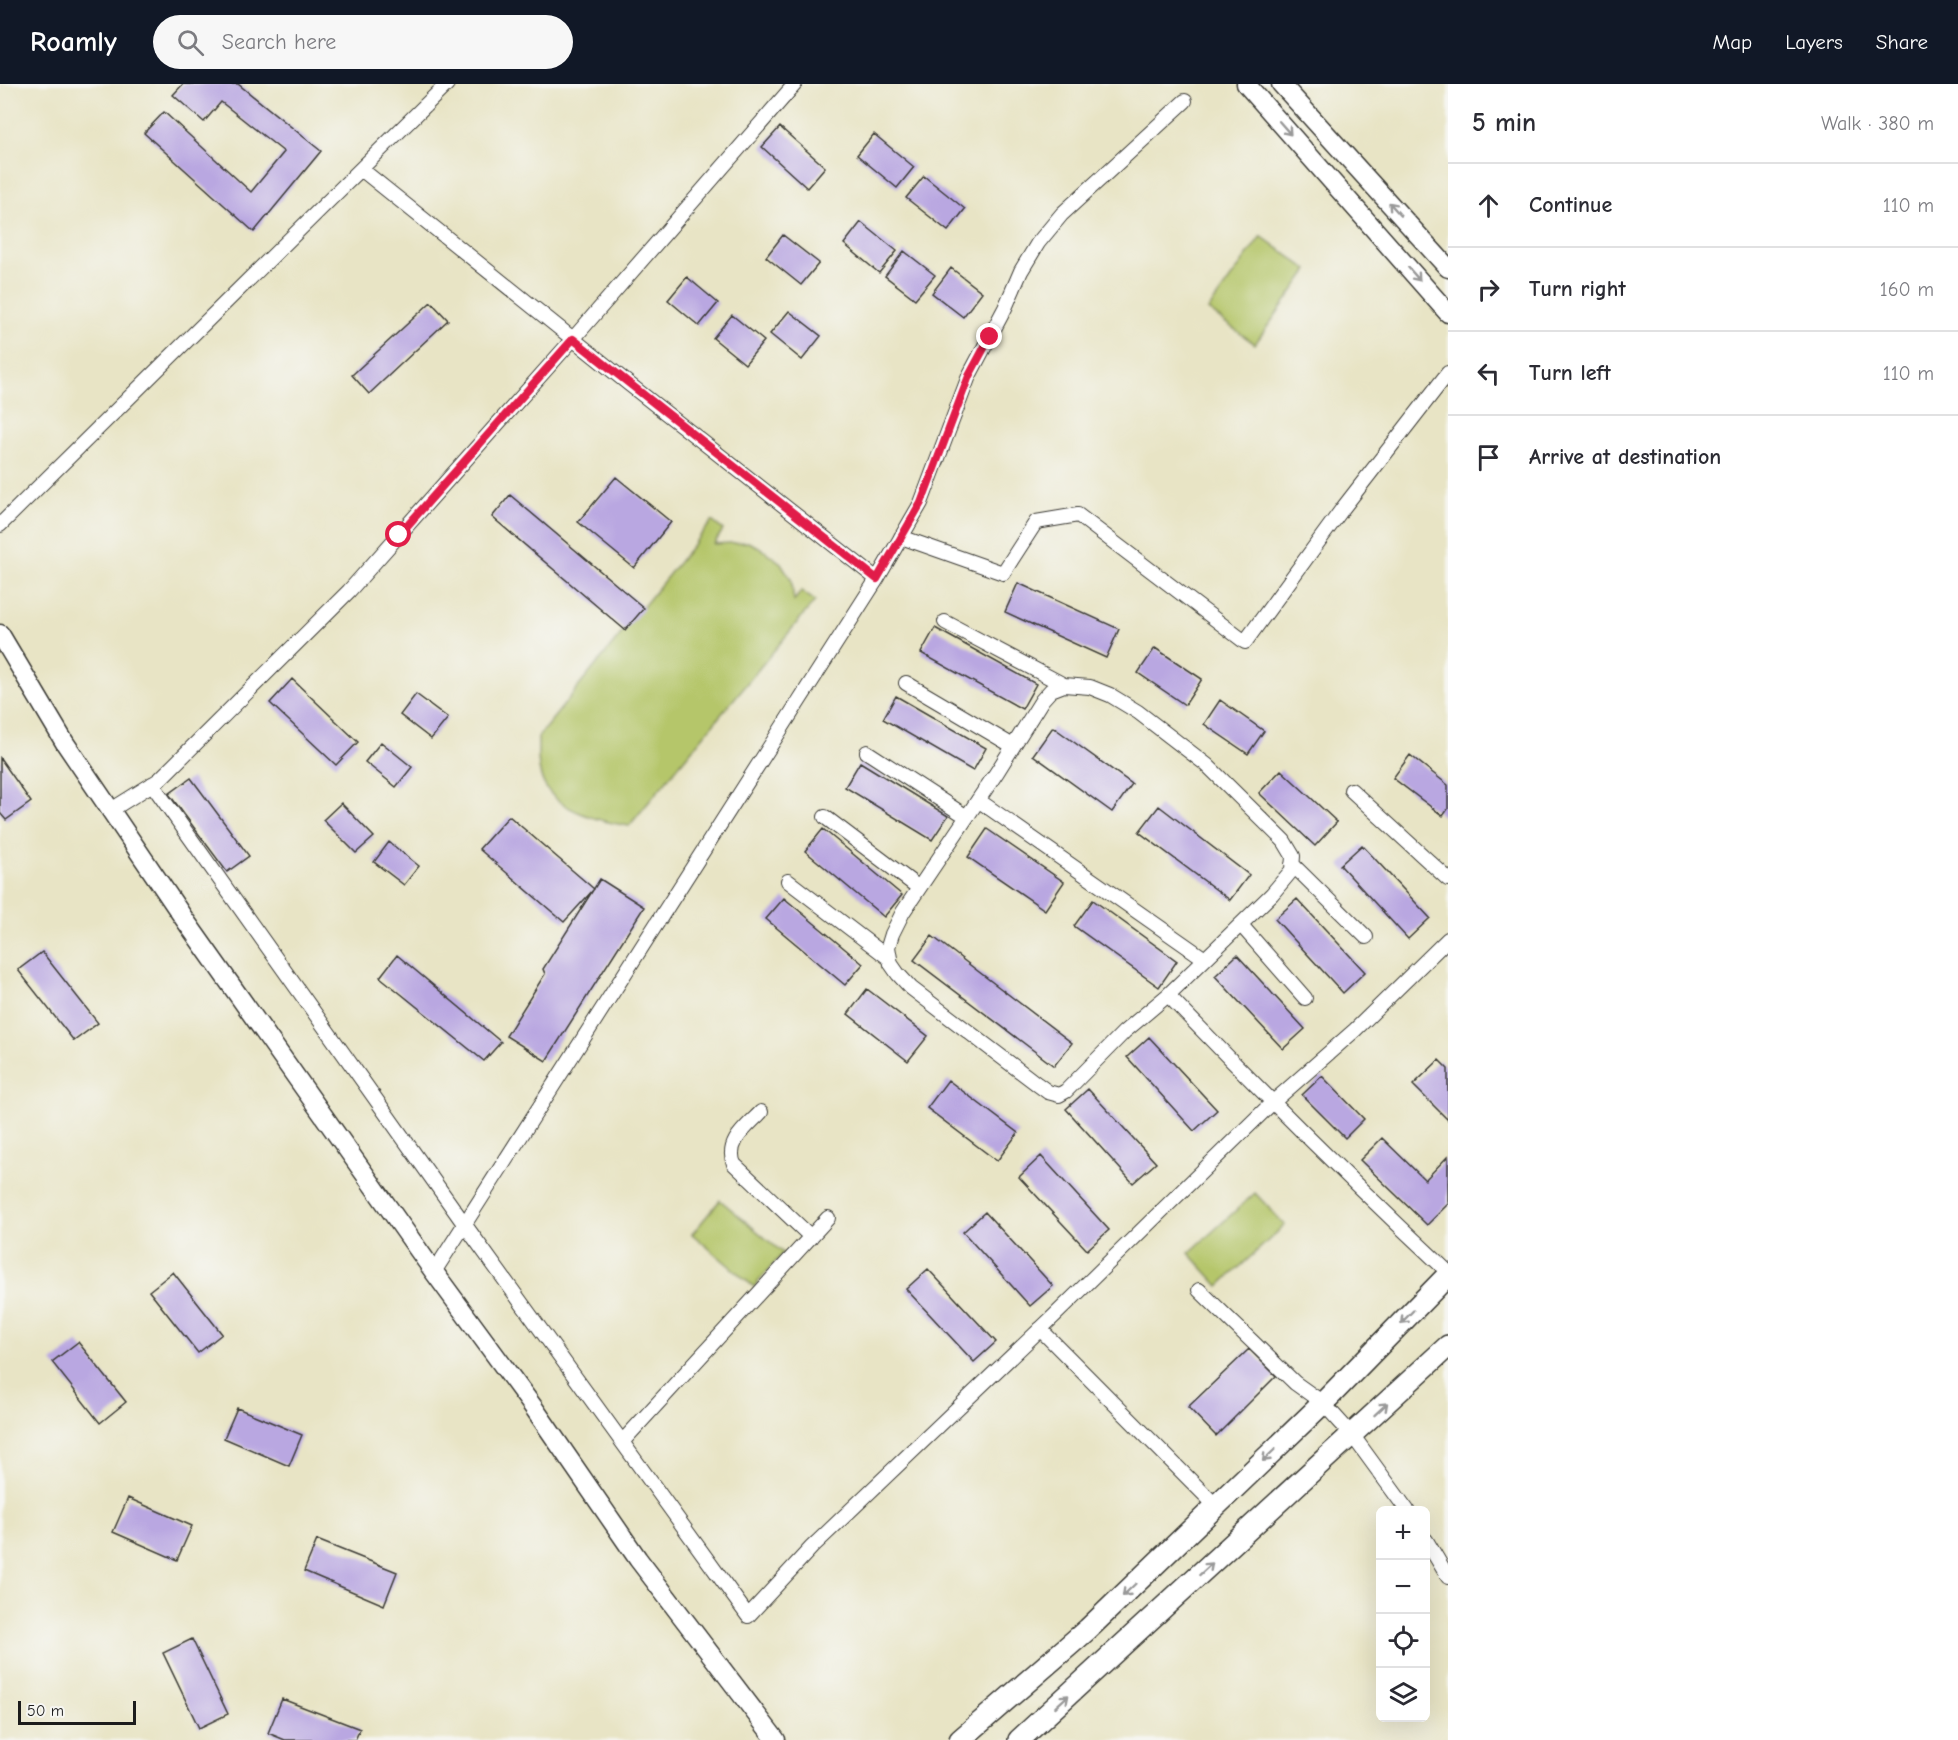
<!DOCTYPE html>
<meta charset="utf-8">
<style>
body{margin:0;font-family:"Comic Neue",sans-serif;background:#f7f7f7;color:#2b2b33}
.controls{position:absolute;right:18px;bottom:18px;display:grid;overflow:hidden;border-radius:9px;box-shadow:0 6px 24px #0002}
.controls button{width:54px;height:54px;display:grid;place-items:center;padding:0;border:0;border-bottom:2px solid #e1e1e2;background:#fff;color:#2b2b33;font:30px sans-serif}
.scale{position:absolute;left:18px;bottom:15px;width:118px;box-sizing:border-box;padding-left:6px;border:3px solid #1c1c1c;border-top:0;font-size:16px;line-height:21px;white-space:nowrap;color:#1c1c1c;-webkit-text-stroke:4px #f6f6f2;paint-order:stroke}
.stop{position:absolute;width:18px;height:18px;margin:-14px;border:4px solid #e11d48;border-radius:50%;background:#fff}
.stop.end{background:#e11d48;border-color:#fff;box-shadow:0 2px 6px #0008}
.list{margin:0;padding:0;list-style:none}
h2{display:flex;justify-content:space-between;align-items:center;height:78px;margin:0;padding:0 24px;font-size:26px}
h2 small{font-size:20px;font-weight:400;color:#7c7c81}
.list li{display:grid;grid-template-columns:39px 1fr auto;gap:18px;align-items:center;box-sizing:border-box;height:84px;padding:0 24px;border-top:2px solid #e1e1e2}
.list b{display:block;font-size:22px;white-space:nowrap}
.list em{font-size:20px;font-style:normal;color:#7c7c81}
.icon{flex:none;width:33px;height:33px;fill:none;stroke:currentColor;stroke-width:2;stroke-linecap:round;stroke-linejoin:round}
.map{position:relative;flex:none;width:1448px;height:1656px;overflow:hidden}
header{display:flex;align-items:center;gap:36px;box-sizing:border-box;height:84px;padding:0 30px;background:#111827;color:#fff}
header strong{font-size:28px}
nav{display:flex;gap:33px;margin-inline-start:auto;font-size:21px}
.search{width:420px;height:54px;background:#f7f7f7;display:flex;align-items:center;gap:15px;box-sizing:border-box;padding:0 21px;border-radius:33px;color:#7c7c81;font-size:22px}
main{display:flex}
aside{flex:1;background:#fff}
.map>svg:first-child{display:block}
.green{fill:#b5c66a;stroke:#687143;stroke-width:1.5}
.building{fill:#b9a7e1}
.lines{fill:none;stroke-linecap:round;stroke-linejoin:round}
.street-casing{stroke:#3b3a35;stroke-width:16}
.secondary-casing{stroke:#3b3a35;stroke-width:21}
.primary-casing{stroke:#3b3a35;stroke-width:24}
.street{stroke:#fff;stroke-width:14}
.secondary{stroke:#fff;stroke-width:18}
.primary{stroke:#fff;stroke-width:21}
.oneway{stroke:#999}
.route{stroke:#e11d48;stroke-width:8}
</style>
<header>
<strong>Roamly</strong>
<div class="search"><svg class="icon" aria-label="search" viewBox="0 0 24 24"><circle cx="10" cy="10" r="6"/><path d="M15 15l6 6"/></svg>Search here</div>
<nav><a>Map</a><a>Layers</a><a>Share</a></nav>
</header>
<main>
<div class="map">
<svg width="1448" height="1656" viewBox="0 0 1448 1656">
<rect width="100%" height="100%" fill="#f6f6f2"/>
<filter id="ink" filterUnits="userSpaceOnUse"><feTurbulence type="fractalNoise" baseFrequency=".0167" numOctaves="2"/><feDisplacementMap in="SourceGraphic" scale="12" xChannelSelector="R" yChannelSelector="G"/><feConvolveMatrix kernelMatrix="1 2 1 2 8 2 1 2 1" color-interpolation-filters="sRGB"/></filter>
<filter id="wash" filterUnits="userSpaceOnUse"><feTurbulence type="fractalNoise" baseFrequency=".008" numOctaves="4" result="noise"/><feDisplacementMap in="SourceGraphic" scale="24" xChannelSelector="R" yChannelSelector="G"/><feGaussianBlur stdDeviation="1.35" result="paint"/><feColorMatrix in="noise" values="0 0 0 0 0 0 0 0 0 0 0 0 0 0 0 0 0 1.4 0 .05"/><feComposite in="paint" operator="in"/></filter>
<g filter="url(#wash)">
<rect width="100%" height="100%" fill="#e8e4c5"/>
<path class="green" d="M1261 152 1308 186 1255 260 1208 226Z
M712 437 723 446 714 460 748 458 759 463 781 479 791 495 794 517 801 507 815 517 629 742C602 738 558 727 544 700 537 686 538 669 538 653Z
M1255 1109 1285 1141 1219 1202 1189 1169Z
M720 1116 783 1169 754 1203 692 1150Z"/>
<g id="blocks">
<path class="building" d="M183 0H238L321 67 254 148 144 49 164 28 251 108 284 68 221 18 204 38 173 11Z
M780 43 825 83 807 104 762 63Z
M874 50 914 83 897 104 857 71Z
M924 92 965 125 948 147 906 114Z
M861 138 897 167 879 189 844 160Z
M783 151 819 179 801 201 766 173Z
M904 167 935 191 915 215 885 192Z
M951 184 982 208 963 233 932 209Z
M687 193 718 219 699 242 668 216Z
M431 218 448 236 369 310 352 291Z
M789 227 821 252 802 276 770 250Z
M732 231 764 257 745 280 713 254Z
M616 393 671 438 634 484 578 438Z
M510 411 644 524 625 546 492 433Z
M1018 499 1119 545 1106 574 1005 528Z
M935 544 1036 600 1022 625 921 569Z
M1155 564 1202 595 1185 621 1138 589Z
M292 595 358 658 336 681 270 619Z
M416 610 448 634 431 655 400 631Z
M896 612 986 664 973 687 883 635Z
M1220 616 1264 647 1248 670 1204 640Z
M1053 643 1132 700 1112 728 1033 671Z
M381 658 412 683 396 703 365 678Z
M1410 671 1448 701V725L1443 732 1393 694Z
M0 674 31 718 6 736 0 729Z
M860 678 948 732 932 756 845 703Z
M1281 686 1337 738 1315 762 1259 709Z
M191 694 249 772 227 788 169 710Z
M341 719 374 753 356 769 323 736Z
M1159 722 1249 791 1230 816 1139 748Z
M509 732 594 805 564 838 479 765Z
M823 745 902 811 884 833 805 767Z
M987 745 1064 798 1045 826 968 773Z
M389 758 419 782 404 801 374 778Z
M1362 761 1430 834 1408 855 1340 781Z
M600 795 644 823 546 977 506 952 545 890 543 885Z
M784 814 863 880 845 901 766 835Z
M1297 815 1365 888 1343 909 1275 835Z
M1093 816 1177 877 1159 903 1074 842Z
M932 852 1072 959 1054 982 914 876Z
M42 868 98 939 74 957 18 886Z
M397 871 501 958 484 977 380 893Z
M1237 871 1305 945 1283 965 1215 892Z
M867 905 928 952 908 977 848 930Z
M1149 953 1217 1026 1194 1047 1127 973Z
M1439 976 1448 985V1036L1413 1001Z
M1322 992 1364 1035 1345 1054 1302 1011Z
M948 996 1018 1049 997 1077 927 1024Z
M1088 1005 1156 1079 1133 1099 1066 1025Z
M1382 1054 1425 1096 1448 1072V1120L1427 1141 1360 1076Z
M1041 1072 1109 1146 1087 1166 1019 1093Z
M985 1128 1053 1202 1030 1222 963 1148Z
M928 1185 996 1258 974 1278 906 1205Z
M173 1188 222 1250 198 1269 149 1207Z
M78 1258 126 1318 100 1339 52 1278Z
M1249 1265 1276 1292 1216 1352 1188 1323Z
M237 1324 302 1351 289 1382 224 1354Z
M128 1414 192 1442 177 1476 113 1448Z
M317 1456 397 1488 384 1521 304 1487Z
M192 1555 228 1630 199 1644 163 1569Z
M282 1615 360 1645 355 1656H285L268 1649Z"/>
</g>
</g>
<g filter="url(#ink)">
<use href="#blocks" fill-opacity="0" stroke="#3b3a35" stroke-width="1.5"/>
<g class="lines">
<g class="street-casing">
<path id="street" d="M361 85 629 300 877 495
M0 441 447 0
M901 453 1003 489 1036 438 1078 431 1245 558 1343 424 1448 289
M945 538 1064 601
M906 599 1013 662
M1064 601 1090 603 1110 611 1138 628 1207 681 1284 757 1293 772 1292 786 1272 810 1168 911 1124 948 1066 1007 1059 1011 1048 1008 1037 1000 911 904 898 890 891 880 888 863 892 850 903 828 997 688 1042 616 1051 606Z
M867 668 967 733
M152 700 465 1141 748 1532 812 1463 1054 1232 1272 1019 1355 946 1448 855
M1351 706 1448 795
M978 716 1205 875
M111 726 159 696 349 507 573 255 795 0
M825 733 919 804
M1292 780 1366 853
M788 797 890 875
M1241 841 1305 914
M1168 911C1259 1006 1352 1098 1448 1188
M761 1028C747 1043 725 1058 734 1080L811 1153
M434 1188 877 495 921 419 969 292 1005 224 1021 187 1038 159 1062 130 1185 17
M1199 1206 1295 1299 1323 1319 1353 1352 1407 1426
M1040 1245 1216 1422
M622 1358 828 1134
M1426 1456 1448 1493"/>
</g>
<g class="secondary-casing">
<path id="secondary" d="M1246 0 1448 229
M1281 0 1448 184
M0 550 65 659 185 836 434 1188 534 1324 638 1475 776 1656"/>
</g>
<g class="primary-casing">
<path id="primary" d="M960 1656 1088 1545 1323 1319 1448 1191
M1019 1656 1448 1262"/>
</g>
<use href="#street" class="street"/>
<use href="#secondary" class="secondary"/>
<use href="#primary" class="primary"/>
</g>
<defs><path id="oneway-shaft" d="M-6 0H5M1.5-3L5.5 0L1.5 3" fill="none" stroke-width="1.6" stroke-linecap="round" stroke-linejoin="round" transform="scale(1.5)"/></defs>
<g class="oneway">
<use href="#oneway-shaft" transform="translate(1285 44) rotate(49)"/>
<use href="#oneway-shaft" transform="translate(1395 125) rotate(-132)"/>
<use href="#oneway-shaft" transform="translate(1414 190) rotate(49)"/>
<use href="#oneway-shaft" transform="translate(1407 1233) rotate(134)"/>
<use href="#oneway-shaft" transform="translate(1381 1325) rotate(-43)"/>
<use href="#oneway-shaft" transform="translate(1269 1371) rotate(136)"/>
<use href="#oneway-shaft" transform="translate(1206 1485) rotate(-42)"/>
<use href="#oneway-shaft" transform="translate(1129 1506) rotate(136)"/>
<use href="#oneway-shaft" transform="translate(1062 1617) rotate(-42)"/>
</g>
</g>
<g class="lines" filter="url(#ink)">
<path class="route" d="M399 451 573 255 877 495 921 419 969 292 990 253"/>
</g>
</svg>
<div class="controls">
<button>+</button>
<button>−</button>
<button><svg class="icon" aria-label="locate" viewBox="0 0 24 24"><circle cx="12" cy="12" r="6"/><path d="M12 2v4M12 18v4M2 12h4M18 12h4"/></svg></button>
<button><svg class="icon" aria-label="layers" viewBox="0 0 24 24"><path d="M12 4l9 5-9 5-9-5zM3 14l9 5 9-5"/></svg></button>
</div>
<div class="scale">50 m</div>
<div class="stop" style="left:399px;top:451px"></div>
<div class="stop end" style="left:990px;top:253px"></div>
</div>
<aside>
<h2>5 min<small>Walk · 380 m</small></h2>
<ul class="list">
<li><svg class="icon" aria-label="ahead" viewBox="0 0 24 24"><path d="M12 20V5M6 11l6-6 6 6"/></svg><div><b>Continue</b></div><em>110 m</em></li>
<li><svg class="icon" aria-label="right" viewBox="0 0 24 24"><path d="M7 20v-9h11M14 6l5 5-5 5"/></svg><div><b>Turn right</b></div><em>160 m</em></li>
<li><svg class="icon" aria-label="left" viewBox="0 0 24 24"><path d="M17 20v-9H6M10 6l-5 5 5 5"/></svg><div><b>Turn left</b></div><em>110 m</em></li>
<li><svg class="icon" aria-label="arrive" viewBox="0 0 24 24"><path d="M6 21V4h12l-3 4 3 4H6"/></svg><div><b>Arrive at destination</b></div></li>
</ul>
</aside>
</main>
